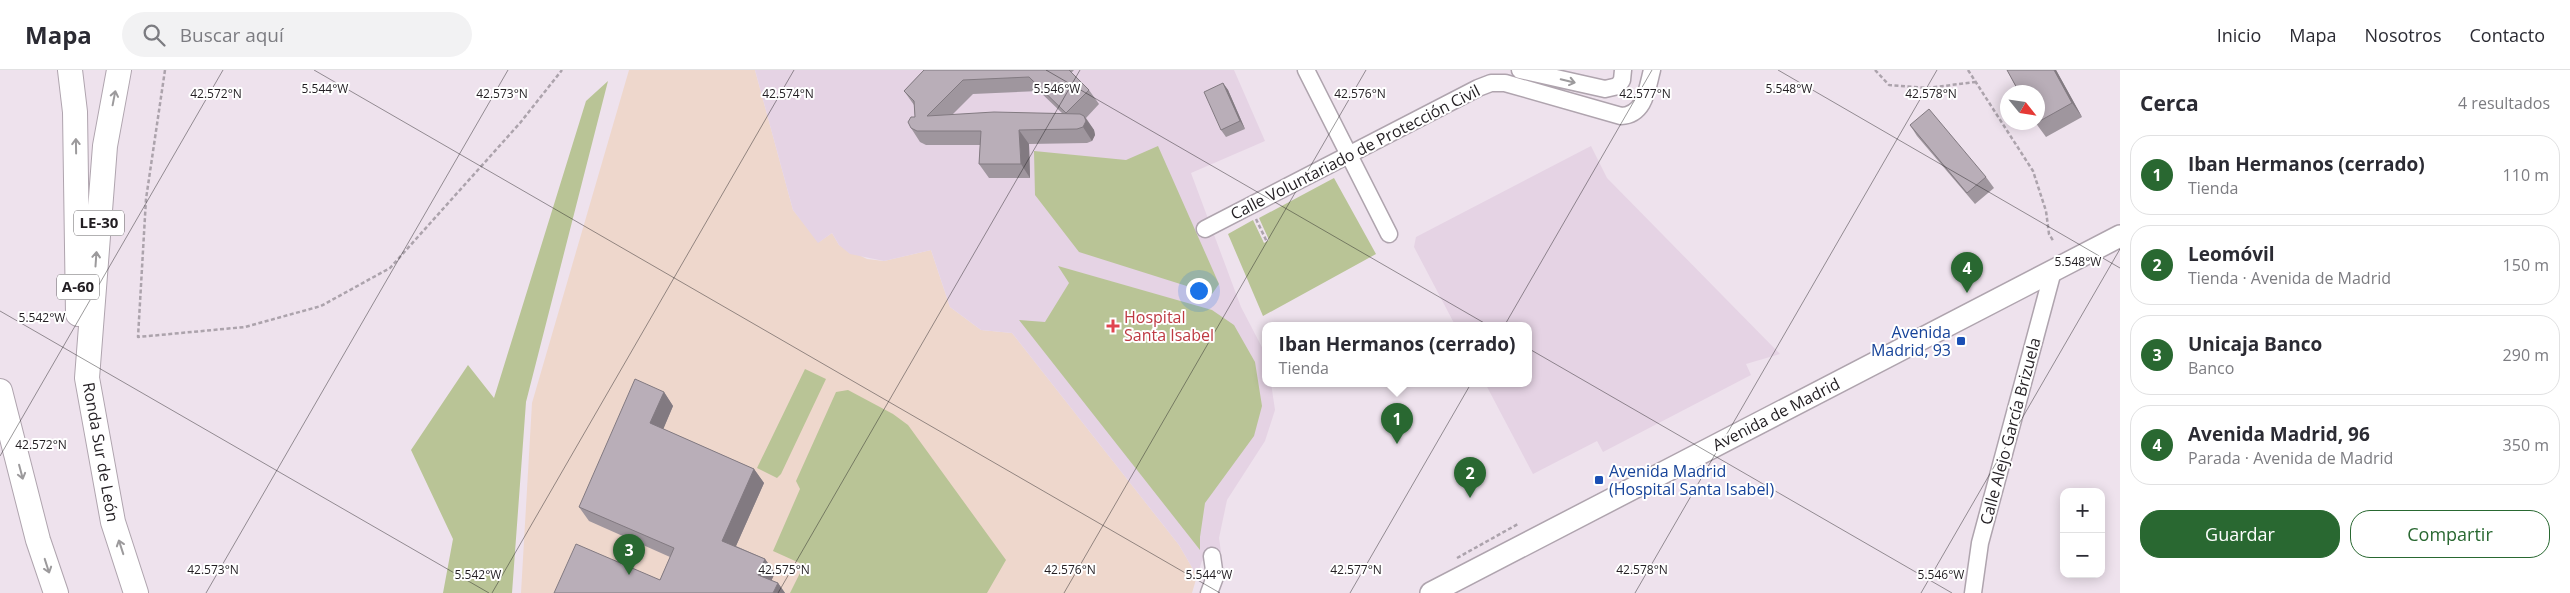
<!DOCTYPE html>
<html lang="es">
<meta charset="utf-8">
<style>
body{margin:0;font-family:"Open Sans",sans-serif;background:#f2f2f3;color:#2b2b33}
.controls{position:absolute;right:15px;bottom:15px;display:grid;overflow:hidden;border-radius:10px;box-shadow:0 2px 12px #0003}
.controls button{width:45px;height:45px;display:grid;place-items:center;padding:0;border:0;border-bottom:1px solid #e1e1e2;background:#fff;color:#2b2b33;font:25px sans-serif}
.compass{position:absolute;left:2000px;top:15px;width:45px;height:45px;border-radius:50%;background:#fff;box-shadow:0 2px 12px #0003;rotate:120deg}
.you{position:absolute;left:1198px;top:220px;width:18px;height:18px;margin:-12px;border:4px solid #fff;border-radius:50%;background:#1a73e8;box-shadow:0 0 0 8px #1a73e833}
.badge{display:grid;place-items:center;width:32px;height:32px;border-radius:50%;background:#296831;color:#fff;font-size:16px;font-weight:700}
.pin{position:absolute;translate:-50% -41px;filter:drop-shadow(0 1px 2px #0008)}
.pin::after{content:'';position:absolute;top:26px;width:18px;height:15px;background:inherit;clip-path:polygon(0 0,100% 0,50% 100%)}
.popup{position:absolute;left:1262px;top:252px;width:270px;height:65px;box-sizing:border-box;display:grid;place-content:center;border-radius:10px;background:#fff;filter:drop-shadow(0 1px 4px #0005);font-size:16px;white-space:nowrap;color:#7c7c81}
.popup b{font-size:19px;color:#2b2b33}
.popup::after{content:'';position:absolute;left:50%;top:100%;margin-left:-10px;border:10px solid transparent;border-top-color:#fff}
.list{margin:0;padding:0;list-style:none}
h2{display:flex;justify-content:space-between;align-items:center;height:65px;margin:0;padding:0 20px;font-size:21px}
h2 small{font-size:16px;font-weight:400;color:#7c7c81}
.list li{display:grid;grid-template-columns:32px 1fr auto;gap:15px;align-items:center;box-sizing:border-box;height:80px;margin:0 10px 10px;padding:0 10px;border:1px solid #e1e1e2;border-radius:20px}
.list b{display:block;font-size:19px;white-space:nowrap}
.list p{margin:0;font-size:16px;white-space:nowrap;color:#7c7c81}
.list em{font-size:16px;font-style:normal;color:#7c7c81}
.actions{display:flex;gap:10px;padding:15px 20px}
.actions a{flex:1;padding:11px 0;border:1px solid #296831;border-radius:20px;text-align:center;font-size:18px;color:#296831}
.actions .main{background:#296831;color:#fff}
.icon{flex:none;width:28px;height:28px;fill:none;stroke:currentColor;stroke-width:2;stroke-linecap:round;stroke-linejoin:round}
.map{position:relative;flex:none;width:2120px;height:523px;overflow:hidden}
header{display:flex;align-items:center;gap:30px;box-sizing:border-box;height:70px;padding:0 25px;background:#fff;border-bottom:1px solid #e1e1e2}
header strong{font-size:24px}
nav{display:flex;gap:28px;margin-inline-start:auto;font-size:18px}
.search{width:350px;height:45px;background:#f2f2f3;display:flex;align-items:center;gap:12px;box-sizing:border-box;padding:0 18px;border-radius:28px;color:#7c7c81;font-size:19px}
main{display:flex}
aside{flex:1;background:#fff}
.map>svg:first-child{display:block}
.commercial{fill:#eed7cc}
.built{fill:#e5d3e4}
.green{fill:#b9c496}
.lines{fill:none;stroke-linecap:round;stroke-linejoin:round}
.minor-casing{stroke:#afa4ae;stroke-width:19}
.major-casing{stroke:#afa4ae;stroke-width:24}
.highway-casing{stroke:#afa4ae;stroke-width:26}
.path{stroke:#aca3ac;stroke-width:2.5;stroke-dasharray:4 2.5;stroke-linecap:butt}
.minor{stroke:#fff;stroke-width:16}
.major{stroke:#fff;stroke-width:21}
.highway{stroke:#fff;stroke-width:24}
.wall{fill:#9f969e;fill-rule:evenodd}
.shaded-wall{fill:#827a81}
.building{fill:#b9aeb8;stroke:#827a81}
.oneway{stroke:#9c9a9c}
.ticks{fill:none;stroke:#221e22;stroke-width:1;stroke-opacity:0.45}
.health-dot{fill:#e0444e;stroke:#fff;stroke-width:2}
.transit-dot{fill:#1a4fb4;stroke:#fff;stroke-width:2}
.labels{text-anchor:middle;stroke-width:4;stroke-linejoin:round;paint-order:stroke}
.shield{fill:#fff;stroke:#646264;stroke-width:1}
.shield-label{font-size:15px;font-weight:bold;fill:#221e22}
.street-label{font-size:16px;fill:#221e22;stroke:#fff}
.health-label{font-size:16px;fill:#be3a42;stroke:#fff;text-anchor:start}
.transit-label{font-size:16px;fill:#164399;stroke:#fff;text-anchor:end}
.ticks-label{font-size:12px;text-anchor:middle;fill:#221e22;stroke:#fff;stroke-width:4;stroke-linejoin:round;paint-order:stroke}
</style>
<header>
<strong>Mapa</strong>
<div class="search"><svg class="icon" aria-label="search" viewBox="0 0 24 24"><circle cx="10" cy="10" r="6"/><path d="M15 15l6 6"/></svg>Buscar aquí</div>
<nav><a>Inicio</a><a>Mapa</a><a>Nosotros</a><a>Contacto</a></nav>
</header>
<main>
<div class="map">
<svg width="2120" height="523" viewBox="0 0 2120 523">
<rect width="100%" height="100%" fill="#eee2ed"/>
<path class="commercial" d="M629 0H755L793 140 819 172 832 163 839 175 867 189 884 191 931 180 950 237 981 260 1012 263 1179 475 1197 506 1192 523H521L532 333Z"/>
<path class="built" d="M755 0H1234L1265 71 1191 103 1241 237 1266 285V313H1271L1275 340 1265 371 1227 430 1219 468 1221 482 1202 491 1197 506 1179 475 1012 263 981 260 950 237 931 180 884 191 850 184 839 175 832 163 818 173 793 140Z
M1591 76 1607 108 1780 284 1746 294 1751 305 1603 382 1597 371 1533 404 1485 313H1528V255H1455L1414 177 1416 167Z"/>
<path class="green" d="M608 11 526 332 512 523H443L453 469 411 380 468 295 494 328 586 31Z
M1158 76 1219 214 1212 224 1079 182 1035 125 1034 81 1126 90Z
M1334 108 1376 184 1263 246 1228 164 1253 150 1264 173 1269 170 1259 148Z
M1058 196 1212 240 1234 255 1255 292 1262 336 1254 366 1205 433 1200 467V480L1019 250 1045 252 1069 213Z
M805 299 826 309 781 404 777 408 757 398Z
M848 320 893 344 908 355 1006 490 987 523H790L804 495 773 481 800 419 796 411 836 322Z"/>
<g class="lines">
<g class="minor-casing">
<path id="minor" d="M1306 0 1389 164
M1520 0 1605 19 1618 16 1622 10 1623 0
M1205 159 1478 18 1491 13H1505L1621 46C1645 45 1647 19 1652 0
M1209 523 1215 507 1212 486
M1973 523 1980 473 2053 201"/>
</g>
<g class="major-casing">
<path id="major" d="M1431 523 2120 166"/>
</g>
<g class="highway-casing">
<path id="highway" d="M70 0 75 42 78 244
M119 0 105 76 87 308 113 452 136 523
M0 321 38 470 56 523"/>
</g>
<path class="path" d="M165 0 146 129 138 267 245 257 321 236 390 198 520 53 562 0
M1875 0 1889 15 1928 18 1975 12
M1968 0 2033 101 2046 141 2049 164 2054 172
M1256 149 1267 172
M1457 488 1518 454"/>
<use href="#minor" class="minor"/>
<use href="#major" class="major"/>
<use href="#highway" class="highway"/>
</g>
<path class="wall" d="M924 0H1074L1071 3 1089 20 1099 34 1086 48 1094 60 1095 65 1092 71 1087 73 1029 74 1030 108H989L979 94 980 75H926L920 72 911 58 915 47 914 35 904 21ZM1039 21 1062 43 952 45 973 24Z
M2007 0H2056L2082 47 2046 67 2035 52Z
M1223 13 1228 20 1245 59 1226 67 1221 60Z
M1910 55 1986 107 1994 118 1975 134 1917 66Z
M664 322 673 336 663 359 754 399 764 413 736 476 765 489 775 503 771 510 778 513 785 523H554L660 510 670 487 589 451 579 437Z"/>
<path class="shaded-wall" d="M2054 0H2056L2082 47 2072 33Z
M1223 13 1228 20 1245 59 1240 51Z
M1084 46 1094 60 1095 65 1092 71 1083 57Z
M1019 60 1029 74 1030 108 1021 94Z
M664 322 673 336 660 367 650 353Z
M754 399 764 413 732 485 722 471Z
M765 489 775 503 768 518 758 505Z
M778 513 785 523H773Z"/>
<path class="building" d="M924 0H1069L1089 20 1066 43 1029 7 963 10 927 46 994 42 1080 44 1084 46 1086 51 1083 57 1077 59 1019 60 1021 94H979L981 61H917L911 58 908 52 911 47H915L914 31 904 21Z
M2007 0H2054L2072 33 2038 52V22H2019Z
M1223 13 1240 51 1221 60 1204 22Z
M1929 39 1986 107 1967 123 1910 55Z
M635 309 664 322 650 353 754 399 722 471 765 489 758 505 778 513 773 523H554L576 474 660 510 674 478 579 437Z"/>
<defs><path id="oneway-shaft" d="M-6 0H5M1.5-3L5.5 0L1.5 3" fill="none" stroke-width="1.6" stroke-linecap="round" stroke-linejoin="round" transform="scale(1.25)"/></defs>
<g class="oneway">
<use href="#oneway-shaft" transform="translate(1568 11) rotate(13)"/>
<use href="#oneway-shaft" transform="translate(114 28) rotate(-79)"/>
<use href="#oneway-shaft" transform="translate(76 76) rotate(-91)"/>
<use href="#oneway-shaft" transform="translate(96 189) rotate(-86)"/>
<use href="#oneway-shaft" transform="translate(21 402) rotate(75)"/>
<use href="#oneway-shaft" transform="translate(121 477) rotate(-108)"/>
<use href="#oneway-shaft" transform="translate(47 496) rotate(72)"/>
</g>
<path class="ticks" d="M314 0 1220 523M1046 0 1952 523M1778 0 2120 198M0 241 489 523M0 386 223 0M206 523 508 0M492 523 794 0M778 523 1080 0M1064 523 1366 0M1350 523 1652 0M1635 523 1937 0M1921 523 2120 179"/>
<path class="health-dot" d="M1110.5 248.5h5v5h5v5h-5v5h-5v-5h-5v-5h5z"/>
<g class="transit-dot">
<rect x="1956" y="266" width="10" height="10" rx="2.5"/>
<rect x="1594" y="405" width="10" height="10" rx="2.5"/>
</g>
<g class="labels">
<g class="shield">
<rect x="74" y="140.5" width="50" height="25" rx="4"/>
<rect x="57" y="204.5" width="42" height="25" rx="4"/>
</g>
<g class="shield-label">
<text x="99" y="158">LE-30</text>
<text x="78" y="222">A-60</text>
</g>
<g class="street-label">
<text transform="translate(1355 82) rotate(-27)" y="6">Calle Voluntariado de Protección Civil</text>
<text transform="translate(1776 344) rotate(-27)" y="6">Avenida de Madrid</text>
<text transform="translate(2010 361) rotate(-75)" y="6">Calle Alejo García Brizuela</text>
<text transform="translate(101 382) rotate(80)" y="6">Ronda Sur de León</text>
</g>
<g class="health-label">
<text x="1124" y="253">Hospital<tspan x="1124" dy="18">Santa Isabel</tspan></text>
</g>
<g class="transit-label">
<text x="1951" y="268">Avenida<tspan x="1951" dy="18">Madrid, 93</tspan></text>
<text x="1609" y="407" text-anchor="start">Avenida Madrid<tspan x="1609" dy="18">(Hospital Santa Isabel)</tspan></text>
</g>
</g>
<g class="ticks-label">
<text x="1789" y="23">5.548°W</text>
<text x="325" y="23">5.544°W</text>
<text x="1057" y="23">5.546°W</text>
<text x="216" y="28">42.572°N</text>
<text x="502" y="28">42.573°N</text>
<text x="788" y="28">42.574°N</text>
<text x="1360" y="28">42.576°N</text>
<text x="1645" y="28">42.577°N</text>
<text x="1931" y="28">42.578°N</text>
<text x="2078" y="196">5.548°W</text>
<text x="42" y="252">5.542°W</text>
<text x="41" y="379">42.572°N</text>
<text x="213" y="504">42.573°N</text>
<text x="784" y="504">42.575°N</text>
<text x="1070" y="504">42.576°N</text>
<text x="1356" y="504">42.577°N</text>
<text x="1642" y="504">42.578°N</text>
<text x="478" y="509">5.542°W</text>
<text x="1209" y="509">5.544°W</text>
<text x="1941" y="509">5.546°W</text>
</g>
</svg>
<div class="controls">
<button>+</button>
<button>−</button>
</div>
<svg class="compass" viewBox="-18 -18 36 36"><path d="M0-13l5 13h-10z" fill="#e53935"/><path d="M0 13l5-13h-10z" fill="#7c7c81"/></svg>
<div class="you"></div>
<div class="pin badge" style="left:1397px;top:374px">1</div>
<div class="popup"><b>Iban Hermanos (cerrado)</b>Tienda</div>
<div class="pin badge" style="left:1470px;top:428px">2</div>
<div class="pin badge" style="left:629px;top:505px">3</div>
<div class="pin badge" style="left:1967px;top:223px">4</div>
</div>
<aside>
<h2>Cerca<small>4 resultados</small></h2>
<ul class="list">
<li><span class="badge">1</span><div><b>Iban Hermanos (cerrado)</b><p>Tienda</p></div><em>110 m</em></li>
<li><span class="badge">2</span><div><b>Leomóvil</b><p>Tienda · Avenida de Madrid</p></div><em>150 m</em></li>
<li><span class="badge">3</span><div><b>Unicaja Banco</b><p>Banco</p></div><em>290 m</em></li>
<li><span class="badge">4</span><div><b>Avenida Madrid, 96</b><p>Parada · Avenida de Madrid</p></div><em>350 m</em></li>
</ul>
<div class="actions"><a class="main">Guardar</a><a>Compartir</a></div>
</aside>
</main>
